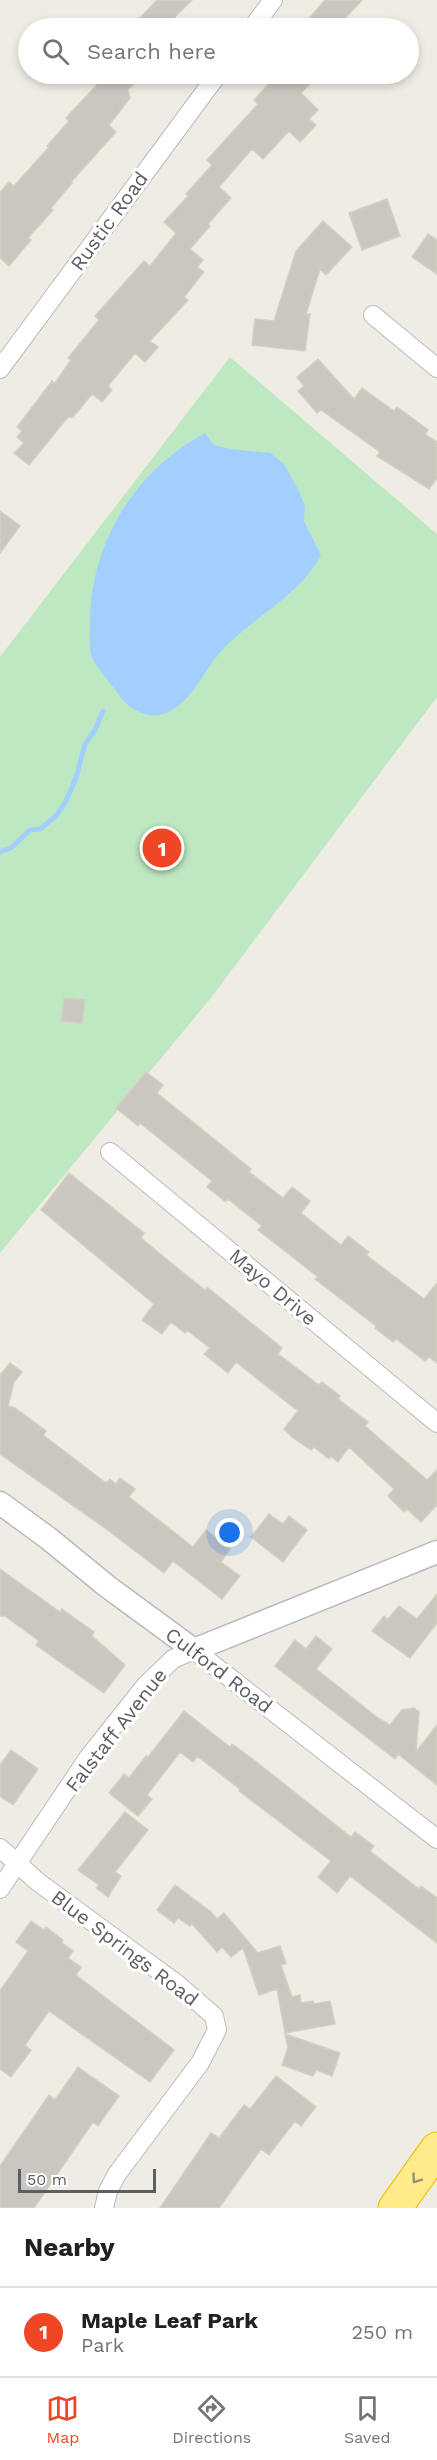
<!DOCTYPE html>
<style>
body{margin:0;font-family:"Work Sans",sans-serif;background:#f2f2f2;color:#202124}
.scale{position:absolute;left:18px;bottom:15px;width:138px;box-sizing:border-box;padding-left:6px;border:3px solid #5b5e64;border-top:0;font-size:16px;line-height:21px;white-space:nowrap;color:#5b5e64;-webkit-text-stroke:4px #fff;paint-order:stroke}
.you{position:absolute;left:230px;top:1533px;width:21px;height:21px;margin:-15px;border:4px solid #fff;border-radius:50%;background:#1a73e8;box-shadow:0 0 0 9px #1a73e833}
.badge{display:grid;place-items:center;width:39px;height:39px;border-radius:50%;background:#f14626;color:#fff;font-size:20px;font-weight:700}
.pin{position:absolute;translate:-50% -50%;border:3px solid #fff;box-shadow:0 2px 6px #0006}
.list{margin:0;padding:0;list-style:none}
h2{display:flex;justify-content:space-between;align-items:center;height:78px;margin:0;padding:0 24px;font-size:26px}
h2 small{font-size:20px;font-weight:400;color:#757577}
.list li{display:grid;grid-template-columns:39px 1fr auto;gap:18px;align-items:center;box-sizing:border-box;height:90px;padding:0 24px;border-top:2px solid #e0e0e0}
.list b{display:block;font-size:22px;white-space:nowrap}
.list p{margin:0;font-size:20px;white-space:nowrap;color:#757577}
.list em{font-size:20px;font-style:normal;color:#757577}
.icon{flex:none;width:33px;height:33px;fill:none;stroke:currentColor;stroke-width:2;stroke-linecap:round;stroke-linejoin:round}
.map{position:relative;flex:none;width:437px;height:2208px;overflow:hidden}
.search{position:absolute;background:#fff;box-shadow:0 3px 9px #0003;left:18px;right:18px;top:18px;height:66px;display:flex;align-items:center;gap:15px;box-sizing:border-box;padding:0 21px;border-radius:33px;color:#757577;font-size:22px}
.sheet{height:168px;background:#fff}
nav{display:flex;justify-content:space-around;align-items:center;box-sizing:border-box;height:84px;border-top:2px solid #e0e0e0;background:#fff;font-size:16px;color:#757577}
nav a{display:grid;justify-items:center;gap:3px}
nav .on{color:#f14626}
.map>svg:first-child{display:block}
.green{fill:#bee8c1}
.water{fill:#a3cfff}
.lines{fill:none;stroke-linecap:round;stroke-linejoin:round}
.stream{stroke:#a3cfff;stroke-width:5}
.building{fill:#cac7c0;stroke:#d4cfc1;stroke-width:1.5}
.minor-casing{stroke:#b8bac0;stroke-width:20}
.tertiary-casing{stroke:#b8bac0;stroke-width:25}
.motorway-casing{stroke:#f2ba00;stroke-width:35}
.minor{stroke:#fff;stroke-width:18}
.tertiary{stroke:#fff;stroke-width:22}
.motorway{stroke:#ffeb8a;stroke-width:33}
.oneway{stroke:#948f71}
.labels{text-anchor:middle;stroke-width:6;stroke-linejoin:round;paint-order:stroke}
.street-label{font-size:20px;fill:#5b5e64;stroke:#fff}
</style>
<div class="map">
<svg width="437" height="2208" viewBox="0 0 437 2208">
<rect width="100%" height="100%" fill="#efede3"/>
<path class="green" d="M230 357 437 534V697L210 999 0 1253V657Z"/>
<path class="water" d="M205 433 214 445 230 449 270 453 284 464 298 489 305 506 304 521 321 555C301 594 256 616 226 646 205 666 194 702 166 713 148 720 129 710 119 695 112 685 93 664 91 654 89 644 90 632 90 622 91 541 135 471 205 433Z"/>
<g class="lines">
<path class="stream" d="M0 852 11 848 30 830 40 829 55 817 65 803 76 778 85 744 95 730 103 711"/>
</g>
<path class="building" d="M157 0H192L164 28H146L138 20Z
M325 0H362L336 28H313L306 22Z
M107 74H143L128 90 130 98 109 125 116 132 71 182 72 183 51 208 53 210 28 238 31 240 9 266 0 258V192L9 182 14 186 49 147 47 146 69 121 66 118Z
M278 74H319L301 93 318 110 309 119 316 125 300 142 289 131 263 159 252 149 219 187 231 198 208 224 210 226 190 249 203 260 197 267 204 272 184 297 188 300 150 341 158 347 145 362 135 353 108 386 112 390 102 402 92 394 73 417H68L29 465 14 453 24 443 17 437 22 431 17 427 52 381 55 383 71 360 68 358 99 320 95 316 144 261 150 266 176 233 164 222 188 196 186 194 212 165 207 160 258 104 254 100Z
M387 199 400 236 362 250 349 213Z
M323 221 352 247 326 275 320 269 306 314H310L305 351 252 345 255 319 274 321 296 251Z
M428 234 437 240V274L412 257Z
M318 359 354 399 362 388 394 411 397 407 428 430 425 434 437 442V478L429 489 377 456 380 452 321 410 317 413 298 391 304 386 297 377Z
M0 511 20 526 0 553Z
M64 998 85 1000 82 1023 61 1021Z
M146 1072 163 1085 157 1093 251 1169 249 1172 283 1198 292 1187 310 1201 301 1213 341 1245 348 1236 369 1252 366 1255 424 1299 437 1283V1363L429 1357 425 1361 396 1339 393 1342 375 1328 376 1326 315 1279 318 1277 258 1230 262 1226 228 1199 226 1202 207 1187 212 1181 140 1123 138 1126 116 1108Z
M69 1173 144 1233 141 1238 181 1271 205 1290 207 1287 282 1348 278 1354 319 1385 322 1382 340 1396 338 1399 368 1422 365 1426 427 1480 437 1470V1505L421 1522 407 1509 404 1512 388 1496 394 1489 349 1447 338 1462 331 1456 329 1459 314 1447 311 1450 292 1437 284 1429 298 1411 236 1362 228 1373 204 1354 210 1348 187 1330 185 1333 171 1322 162 1334 142 1320 154 1304 41 1210Z
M10 1363 22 1372 14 1382 8 1406 15 1408 46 1431 43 1435 106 1483 110 1479 116 1484 120 1478 135 1489 129 1497 193 1547 206 1530 230 1549 221 1562 240 1576 222 1599 173 1561 164 1573 105 1528 0 1454V1375Z
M269 1514 283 1524 289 1516 307 1530 283 1562 251 1537Z
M0 1569 60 1612 62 1609 94 1632 92 1636 125 1665 104 1693 36 1645 39 1641 5 1616H0Z
M437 1594V1623L410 1658 372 1631 384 1616 388 1619 399 1606 417 1619Z
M316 1636 332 1649 316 1669 378 1718 390 1725 402 1710 414 1708 419 1712 416 1752 437 1725V1785L398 1754 395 1759 275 1666 295 1640 306 1649Z
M184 1711 230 1747 232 1744 259 1764 351 1837 355 1832 374 1846 370 1851 419 1889 421 1886 437 1898V1943L350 1876 337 1893 318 1877 331 1861 239 1791 240 1789 197 1756 193 1762 180 1752 147 1795 152 1799 138 1816 109 1793 124 1774 129 1778 146 1756 148 1757Z
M11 1750 38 1769 13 1805 0 1796V1765Z
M125 1812 148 1830 115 1872 121 1876 108 1897 96 1888 99 1885 78 1870Z
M175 1885 211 1912 217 1919 224 1913 258 1953 280 1946 286 1963 281 1965 292 1997 300 1995 301 2003 313 2001 314 2004 330 2001 335 2024 285 2033 277 1989 259 1995 243 1948 231 1957 222 1947 217 1952 192 1924 190 1926 178 1918 174 1923 157 1910Z
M31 1921 44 1930 46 1927 63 1940 62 1943 73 1951 68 1958 81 1967 76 1975 174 2050 150 2082 49 2011 25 2045 31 2050 11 2077 0 2069V1991L28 1951 16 1942Z
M285 2034 340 2053 332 2076 316 2070 313 2076 282 2065 288 2048Z
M78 2067 119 2096 98 2126 93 2122 34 2208H0V2166L49 2095 55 2100Z
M276 2076 316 2107 301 2126 295 2121 269 2155 261 2149 219 2208H160L211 2133 219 2138 244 2105 250 2109Z"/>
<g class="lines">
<g class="minor-casing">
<path id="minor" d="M252 28 273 0
M373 315 437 368
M0 369 218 74
M110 1152 437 1423
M0 1848 38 1882 177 1984 214 2016 217 2030 200 2063 117 2174 108 2191 104 2208
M0 1889 88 1758 145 1686 173 1659 194 1650 437 1839"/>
</g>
<g class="tertiary-casing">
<path id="tertiary" d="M0 1503 48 1538 108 1587 194 1650 437 1552"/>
</g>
<g class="motorway-casing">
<path id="motorway" d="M395 2208 437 2149"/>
</g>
<use href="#minor" class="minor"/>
<use href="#tertiary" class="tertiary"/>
<use href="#motorway" class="motorway"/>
</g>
<defs><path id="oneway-chevron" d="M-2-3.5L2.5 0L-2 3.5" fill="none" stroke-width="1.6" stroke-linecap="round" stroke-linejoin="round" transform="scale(1.5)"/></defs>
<use class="oneway" href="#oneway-chevron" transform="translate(416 2179) rotate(126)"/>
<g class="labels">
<g class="street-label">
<text transform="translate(109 221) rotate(-54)" y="7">Rustic Road</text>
<text transform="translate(273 1287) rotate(40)" y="7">Mayo Drive</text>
<text transform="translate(219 1670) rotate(37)" y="7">Culford Road</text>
<text transform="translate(116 1730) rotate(-52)" y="7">Falstaff Avenue</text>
<text transform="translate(125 1948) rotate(37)" y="7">Blue Springs Road</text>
</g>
</g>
</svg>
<div class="scale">50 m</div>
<div class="you"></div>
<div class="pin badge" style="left:162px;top:848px">1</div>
<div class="search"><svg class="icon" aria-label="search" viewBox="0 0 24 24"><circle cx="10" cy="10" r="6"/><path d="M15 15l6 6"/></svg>Search here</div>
</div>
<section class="sheet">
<h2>Nearby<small></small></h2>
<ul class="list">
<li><span class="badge">1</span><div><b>Maple Leaf Park</b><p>Park</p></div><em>250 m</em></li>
</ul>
</section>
<nav>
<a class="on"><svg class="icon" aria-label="map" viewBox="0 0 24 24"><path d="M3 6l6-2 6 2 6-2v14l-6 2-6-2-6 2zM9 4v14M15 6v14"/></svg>Map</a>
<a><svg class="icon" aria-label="directions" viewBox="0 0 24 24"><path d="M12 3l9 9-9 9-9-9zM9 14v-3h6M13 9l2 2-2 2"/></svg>Directions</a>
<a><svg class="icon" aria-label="saved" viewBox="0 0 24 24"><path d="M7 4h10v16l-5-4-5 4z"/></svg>Saved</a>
</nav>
